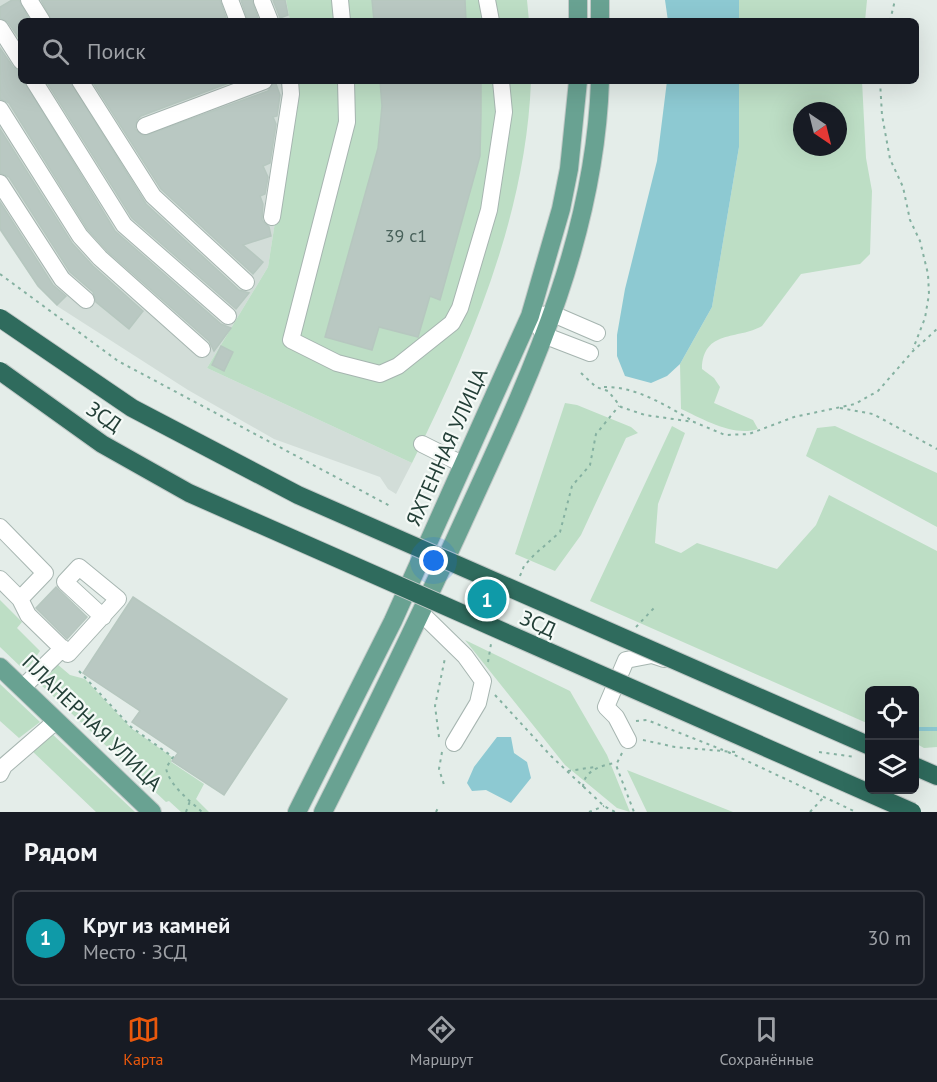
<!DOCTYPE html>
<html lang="ru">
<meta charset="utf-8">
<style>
body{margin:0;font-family:"PT Sans",sans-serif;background:#242831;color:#f1f3f6}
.controls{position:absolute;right:18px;bottom:18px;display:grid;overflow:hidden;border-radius:9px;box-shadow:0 6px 24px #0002}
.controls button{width:54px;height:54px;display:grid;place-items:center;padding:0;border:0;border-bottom:2px solid #363941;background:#171b24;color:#f1f3f6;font:30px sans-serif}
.compass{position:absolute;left:793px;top:102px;width:54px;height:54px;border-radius:50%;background:#171b24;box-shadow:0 6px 24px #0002;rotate:145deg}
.you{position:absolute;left:434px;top:561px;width:21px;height:21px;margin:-15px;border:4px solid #fff;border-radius:50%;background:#1a73e8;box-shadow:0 0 0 9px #1a73e833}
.badge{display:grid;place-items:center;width:39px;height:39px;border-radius:50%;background:#ea580c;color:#fff;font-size:20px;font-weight:700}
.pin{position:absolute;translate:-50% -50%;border:3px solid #fff;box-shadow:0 2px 6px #0006}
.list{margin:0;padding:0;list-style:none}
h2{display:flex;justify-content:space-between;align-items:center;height:78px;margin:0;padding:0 24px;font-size:26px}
h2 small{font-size:20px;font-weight:400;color:#9ea1a6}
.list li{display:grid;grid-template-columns:39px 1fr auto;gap:18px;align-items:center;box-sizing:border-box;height:96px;margin:0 12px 12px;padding:0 12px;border:2px solid #363941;border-radius:9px}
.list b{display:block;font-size:22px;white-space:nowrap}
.list p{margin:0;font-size:20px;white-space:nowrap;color:#9ea1a6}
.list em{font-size:20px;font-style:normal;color:#9ea1a6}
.icon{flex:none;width:33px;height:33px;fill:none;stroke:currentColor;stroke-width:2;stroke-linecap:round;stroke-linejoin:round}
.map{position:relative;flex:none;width:937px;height:812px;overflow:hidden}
.search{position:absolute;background:#171b24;box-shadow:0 6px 24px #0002;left:18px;right:18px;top:18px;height:66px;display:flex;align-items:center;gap:15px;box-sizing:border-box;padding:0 21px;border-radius:9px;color:#9ea1a6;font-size:22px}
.sheet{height:186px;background:#171b24}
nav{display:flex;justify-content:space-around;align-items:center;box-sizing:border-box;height:84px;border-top:2px solid #363941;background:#171b24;font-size:16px;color:#9ea1a6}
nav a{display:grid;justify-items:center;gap:3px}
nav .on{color:#ea580c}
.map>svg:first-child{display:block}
.built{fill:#d2ddd8}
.green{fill:#bddec5;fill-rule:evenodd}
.water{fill:#8dc9d2}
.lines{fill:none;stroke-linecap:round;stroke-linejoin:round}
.stream{stroke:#8dc9d2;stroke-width:4}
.building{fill:#b9c8c2;stroke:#b6c7bf;stroke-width:1.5}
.minor-casing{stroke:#a6b5b0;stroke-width:18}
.major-casing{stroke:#c1c9c7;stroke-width:20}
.highway-casing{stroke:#c1c9c7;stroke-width:20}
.path{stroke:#85b1a1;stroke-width:2;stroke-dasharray:3 4.5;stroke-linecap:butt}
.minor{stroke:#fff;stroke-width:16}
.major{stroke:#69a292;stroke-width:18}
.highway{stroke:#2f6b5d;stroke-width:18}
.highway-bridge-casing{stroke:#c1c9c7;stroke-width:20;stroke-linecap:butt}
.highway-bridge{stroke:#2f6b5d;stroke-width:18}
.labels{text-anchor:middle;stroke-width:4.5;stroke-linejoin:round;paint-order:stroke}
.number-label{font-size:18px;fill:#48615a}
.street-label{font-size:21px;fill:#233f37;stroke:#f5faf7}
</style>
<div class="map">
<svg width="937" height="812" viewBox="0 0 937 812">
<rect width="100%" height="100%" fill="#e4ede9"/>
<path class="built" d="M0 0H286L290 21H21V81H297L268 267 207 368 412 463 396 494 388 489 380 477 274 439 188 390 57 306 38 286 0 231Z"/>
<path class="green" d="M286 0H527L529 21H290Z
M739 0H867L865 21H739Z
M297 81H531C526 215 471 344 412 463L207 368 268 267Z
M739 81H862L866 158 872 191 870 254 860 264 801 274 762 326C738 340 703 329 702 369L714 378 720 387 714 403 753 420 758 429C733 437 703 419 681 409L680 364 712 307 739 147ZM802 111H838V147H802Z
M565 403 577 405 631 427 638 433 626 438 581 535 555 571 515 554Z
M672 426 685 433 658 504 655 543 681 553 697 543 777 569 816 525 829 495 937 551V747L924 748 915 743 914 690H870L869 724 590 601Z
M835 426 937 473V527L806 456 817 428Z
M0 600 22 622 17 628 40 651 29 667 22 668 0 647Z
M465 640 570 691 607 755 630 812 617 808 565 765Z
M57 664 70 675 85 679 131 728 172 757 171 762 204 784 196 799 209 812H181L169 801 166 802 39 683 38 680Z
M0 684 40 722 19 738 0 721Z
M50 732 135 812H96L30 749Z
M627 770 733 812H647Z"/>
<path class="water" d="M665 0H739V21H668Z
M667 81H739V147L712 307 680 364 667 376 651 383 625 376 617 356V335L625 289 657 161Z
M497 737H511L514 753 527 762 531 778 511 803 486 790 472 791 467 783 474 767Z"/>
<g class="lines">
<path class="stream" d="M914 729H937"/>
</g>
<path class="building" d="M12 0H19L30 21H21V41L8 22 0 18V7Z
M41 0H220L227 21H52Z
M241 0H252L259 21H248Z
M273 0H285L288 15 280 18Z
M372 0H465L466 21H374Z
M0 48 13 67 21 71V81H24L115 231 221 324 231 328 214 351 209 341 107 251 88 230 9 103 0 99Z
M46 81H70L146 204 239 290 249 293 236 309 132 218Z
M92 81H234L141 116 137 120 135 129 144 136 268 91 275 81 280 95 277 116 273 117 276 124 270 163 263 166 268 177 265 194 260 196 263 204 262 220 269 227 271 236 243 245 263 262 253 274 161 189Z
M380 81H481V114L480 156 440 300 430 296 418 337 379 327 372 350 325 337 378 148 382 106Z
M0 129 72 243 93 266 143 311 129 329 96 302 93 292 70 272 9 177 0 173Z
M0 202 53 285 66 296 57 305 38 286 0 229Z
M221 346 233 352 224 371 212 365Z
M56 587 87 617 67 639 36 608Z
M133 597 287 699 224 795 172 761 178 753 132 722 140 711 83 673Z"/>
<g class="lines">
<g class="minor-casing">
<path id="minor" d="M29 0 42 21
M230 0 238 21
M340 0 342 21
M487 0 491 21
M262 1 270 21
M0 28 21 61
M34 81 124 225 228 316
M80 81 153 196 246 282
M346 81 347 122 291 340 337 363 380 374 398 366 452 323 460 308 489 210 504 112 501 81
M0 109 80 236 100 258 202 349
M145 126 264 81
M0 183 62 279 86 300
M272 217 291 94 290 81
M540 315 553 314 597 333
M530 316 546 336 590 353
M422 444 464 465
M0 527 45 573 20 599
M0 579 20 599 28 615 68 654 118 599 79 567 65 582 103 617
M422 614 465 656 483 681 478 703 454 743
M22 688 63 648
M628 740 616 717 606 707 626 660 652 655 664 659
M0 774 4 766 56 721"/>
</g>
<g class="major-casing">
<path id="major" d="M578 0V21
M600 0V21
M0 667 152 812
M297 812 393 621 530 316 561 209 569 169 578 81
M323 812C375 709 425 606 473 500 535 365 595 233 600 81"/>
</g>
<g class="highway-casing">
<path id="highway" d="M914 766 937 776"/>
</g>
<path class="path" d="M890 21 895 0
M880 81 882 115 890 159 903 187 910 220 920 241 928 274 929 294 925 318 913 349
M0 274 118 361 392 507
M581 373 596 387 608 391 621 407 645 415 694 422 725 435 749 434 794 417 855 404 878 391 913 351 937 329
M604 387C635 386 665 405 691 420
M840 408 873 414 937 449
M520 576 524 566 534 555 560 532 572 486 590 465 596 434 619 406
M474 600a13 13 0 1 1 26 0a13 13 0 1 1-26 0Z
M636 627 654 608
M488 662 491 644
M79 671 131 727 173 757 166 768C169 785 189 800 202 812
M495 695 551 756 604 806 615 812
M636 721 647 720 723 750
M439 737 435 706 445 658
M643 740 675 747 735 752
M442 752 439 769 445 788
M728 752 856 812
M819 752 855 757
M622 753 616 765 634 812
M568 771 595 767
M583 787C584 770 602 765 616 763
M186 812 190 801
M436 812 439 806
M589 812 604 806
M810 812 824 797"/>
<use href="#minor" class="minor"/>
<use href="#major" class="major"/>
<use href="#highway" class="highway"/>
<g class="highway-bridge-casing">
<path id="highway-bridge" d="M0 318 132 408 298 495 870 746
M0 371 102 444 189 493 912 812"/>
</g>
<use href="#highway-bridge" class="highway-bridge"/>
</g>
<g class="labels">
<g class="number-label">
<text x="406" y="242">39 с1</text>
</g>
<g class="street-label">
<text transform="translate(104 417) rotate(34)" y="7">ЗСД</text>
<text transform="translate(447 447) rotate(-66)" y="7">ЯХТЕННАЯ УЛИЦА</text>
<text transform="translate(538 624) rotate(24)" y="7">ЗСД</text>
<text transform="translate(92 723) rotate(44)" y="7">ПЛАНЕРНАЯ УЛИЦА</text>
</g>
</g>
</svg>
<div class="controls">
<button><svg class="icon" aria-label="locate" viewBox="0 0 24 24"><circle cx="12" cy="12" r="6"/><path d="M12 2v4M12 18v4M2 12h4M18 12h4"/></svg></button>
<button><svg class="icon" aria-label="layers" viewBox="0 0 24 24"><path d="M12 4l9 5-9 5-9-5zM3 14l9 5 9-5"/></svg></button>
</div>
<svg class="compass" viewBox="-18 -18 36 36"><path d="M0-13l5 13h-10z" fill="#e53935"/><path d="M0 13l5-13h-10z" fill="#9ea1a6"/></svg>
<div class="you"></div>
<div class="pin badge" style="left:487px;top:599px;background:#0f9aa8">1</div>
<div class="search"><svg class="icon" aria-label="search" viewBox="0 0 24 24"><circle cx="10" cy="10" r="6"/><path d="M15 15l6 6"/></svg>Поиск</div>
</div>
<section class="sheet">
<h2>Рядом<small></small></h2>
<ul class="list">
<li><span class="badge" style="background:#0f9aa8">1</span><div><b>Круг из камней</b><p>Место · ЗСД</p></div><em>30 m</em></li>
</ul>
</section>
<nav>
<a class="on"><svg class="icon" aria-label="map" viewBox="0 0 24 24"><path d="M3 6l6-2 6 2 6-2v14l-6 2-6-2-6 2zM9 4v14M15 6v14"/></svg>Карта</a>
<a><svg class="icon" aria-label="directions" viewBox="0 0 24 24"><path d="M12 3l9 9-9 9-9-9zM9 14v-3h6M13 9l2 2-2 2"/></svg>Маршрут</a>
<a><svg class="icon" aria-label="saved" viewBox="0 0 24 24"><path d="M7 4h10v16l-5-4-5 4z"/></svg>Сохранённые</a>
</nav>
